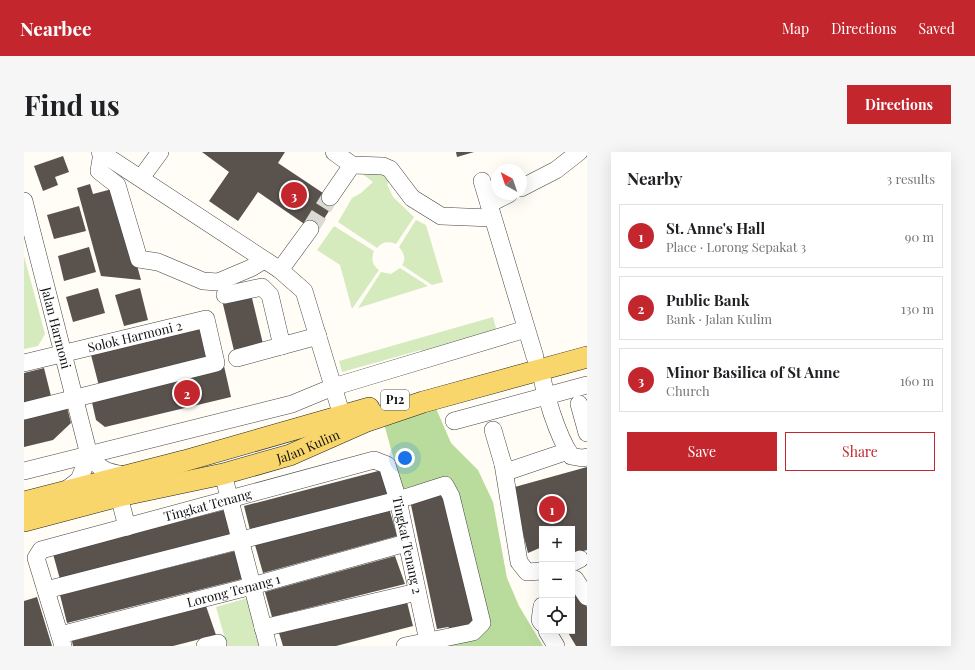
<!DOCTYPE html>
<meta charset="utf-8">
<style>
body{margin:0;font-family:"Playfair Display",serif;background:#f6f6f6;color:#202124}
.controls{position:absolute;right:12px;bottom:12px;display:grid;overflow:hidden;border-radius:0px;box-shadow:0 4px 16px #0002}
.controls button{width:36px;height:36px;display:grid;place-items:center;padding:0;border:0;border-bottom:1px solid #e0e0e0;background:#fff;color:#202124;font:20px sans-serif}
.compass{position:absolute;left:467px;top:12px;width:36px;height:36px;border-radius:50%;background:#fff;box-shadow:0 4px 16px #0002;rotate:320deg}
.you{position:absolute;left:381px;top:306px;width:14px;height:14px;margin:-10px;border:3px solid #fff;border-radius:50%;background:#1a73e8;box-shadow:0 0 0 6px #1a73e833}
.badge{display:grid;place-items:center;width:26px;height:26px;border-radius:50%;background:#c4262e;color:#fff;font-size:13px;font-weight:700}
.pin{position:absolute;translate:-50% -50%;border:2px solid #fff;box-shadow:0 1px 4px #0006}
.list{margin:0;padding:0;list-style:none}
h2{display:flex;justify-content:space-between;align-items:center;height:52px;margin:0;padding:0 16px;font-size:17px}
h2 small{font-size:13px;font-weight:400;color:#757577}
.list li{display:grid;grid-template-columns:26px 1fr auto;gap:12px;align-items:center;box-sizing:border-box;height:64px;margin:0 8px 8px;padding:0 8px;border:1px solid #e0e0e0;border-radius:0px}
.list b{display:block;font-size:15px;white-space:nowrap}
.list p{margin:0;font-size:13px;white-space:nowrap;color:#757577}
.list em{font-size:13px;font-style:normal;color:#757577}
.actions{display:flex;gap:8px;padding:12px 16px}
.actions a{flex:1;padding:9px 0;border:1px solid #c4262e;border-radius:0px;text-align:center;font-size:14px;color:#c4262e}
.actions .main{background:#c4262e;color:#fff}
.icon{flex:none;width:22px;height:22px;fill:none;stroke:currentColor;stroke-width:2;stroke-linecap:round;stroke-linejoin:round}
.map{position:relative;flex:none;width:563px;height:494px;overflow:hidden;border-radius:0px}
header{display:flex;align-items:center;gap:24px;box-sizing:border-box;height:56px;padding:0 20px;background:#c4262e;color:#fff}
header strong{font-size:19px}
nav{display:flex;gap:22px;margin-inline-start:auto;font-size:14px}
.intro{display:flex;align-items:center;justify-content:space-between;box-sizing:border-box;height:96px;padding:0 24px}
h1{margin:0;font-size:28px}
.button{padding:10px 18px;border-radius:0px;background:#c4262e;color:#fff;font-size:14px;font-weight:700}
main{display:flex;gap:24px;padding:0 24px}
aside{flex:1;background:#fff;border-radius:0px;box-shadow:0 4px 16px #0002}
.map>svg:first-child{display:block}
.green{fill:#d5ebbd}
.forest{fill:#b9dc9c}
.building{fill:#5a524d}
.lines{fill:none;stroke-linecap:round;stroke-linejoin:round}
.minor-tunnel{stroke:#dbdad3;stroke-width:17;stroke-dasharray:17 8;stroke-linecap:butt}
.minor-casing{stroke:#444;stroke-width:18}
.major-casing{stroke:#222;stroke-width:22}
.minor{stroke:#fff;stroke-width:17}
.major{stroke:#f9d66b;stroke-width:21}
.labels{text-anchor:middle;stroke-width:4;stroke-linejoin:round;paint-order:stroke}
.shield{fill:#fff;stroke:#585858;stroke-width:1}
.shield-label{font-size:12px;font-weight:bold;fill:#111}
.street-label{font-size:13px;fill:#111;stroke:#fff}
</style>
<header>
<strong>Nearbee</strong>
<nav><a>Map</a><a>Directions</a><a>Saved</a></nav>
</header>
<div class="intro"><h1>Find us</h1><a class="button">Directions</a></div>
<main>
<div class="map">
<svg width="563" height="494" viewBox="0 0 563 494">
<rect width="100%" height="100%" fill="#fffdf5"/>
<path class="green" d="M354 17 368 27 363 32 369 45 390 65 372 92C365 89 357 90 353 96L314 70 328 46 337 41 349 30 336 20Z
M392 68 402 73 419 130 408 133 378 113C383 107 379 100 375 95Z
M310 74 350 99C347 107 348 113 355 118L328 157 316 113 293 98Z
M0 104 21 182 14 194 0 197Z
M376 116 404 134 334 156 357 120 367 122Z
M469 165 473 180 398 201 397 198 318 220 315 209Z
M224 446 238 494H203L192 455Z"/>
<path class="forest" d="M411 254 427 291 454 318 469 350 483 426 495 454 519 494H411L450 484 421 325 378 337 359 268Z"/>
<path class="building" d="M178 0H261L254 11 311 49 292 80 234 40 214 69 185 49 205 20Z
M432 0H450L433 5Z
M39 4 45 20 31 25 34 33 19 39 10 14Z
M66 32 69 42 92 36 117 128 77 124 53 36Z
M55 54 62 79 30 87 23 63Z
M65 95 72 120 40 129 34 104Z
M74 136 81 161 49 170 42 145Z
M116 136 124 168 100 174 91 143Z
M227 142 240 196 211 203 198 148Z
M177 176 184 207 75 234 67 203Z
M200 214 207 245 81 275 72 268 67 246Z
M20 216 28 248 0 255V221Z
M43 255 47 271 29 288 0 295V266Z
M563 315V398L548 402V377H518V395L504 401 487 336Z
M358 318 365 345 227 382 220 354Z
M420 340 453 475 431 480 424 475 413 477 387 353Z
M365 356 373 384 239 421 231 393Z
M204 357 211 386 37 431 29 402Z
M211 399 218 427 43 471 36 443Z
M371 404 381 432 248 465 241 440Z
M554 442 563 455V494H552L543 479H548V446Z
M13 445 28 494H0V449Z
M383 450 389 474 312 494H259L255 481Z
M182 454 192 483 149 494H49L48 489Z"/>
<g class="lines">
<path class="minor-tunnel" d="M286 77 306 45"/>
<g class="minor-casing">
<g id="minor">
<path d="M76 0 256 118 280 139 318 264"/>
<path d="M310 0 328 13 359 14 366 17 388 46 417 64 468 66"/>
<path d="M78 1 75 19 93 33 115 107 134 110 179 129 194 130 227 116 240 108"/>
<path d="M117 26 136 0"/>
<path d="M458 29 511 205"/>
<path d="M497 36 532 18 555 0"/>
<path d="M306 45 328 13"/>
<path id="s1" d="M0 49 65 303C76 318 82 320 100 323"/>
<path d="M465 52 485 42"/>
<path d="M256 118 286 77"/>
<path d="M201 143 238 135 246 143 258 194"/>
<path d="M213 206 294 184"/>
<path id="s2" d="M0 211 182 167 192 211 0 259"/>
<path d="M516 218C521 242 533 283 547 304L558 306 563 305"/>
<path d="M555 252 563 281"/>
<path d="M430 269 563 233"/>
<path d="M469 278 479 312 485 319 544 299"/>
<path d="M479 312 495 410 503 420 518 419"/>
<path d="M0 319 268 252 309 235 502 177"/>
<path d="M199 322 244 494"/>
<path d="M42 338 55 328 65 303"/>
<path d="M95 344 103 375"/>
<path d="M548 411 556 407"/>
<path d="M551 427 563 445"/>
<path d="M22 438 374 348 421 333 427 344 458 471 449 480 381 494"/>
<path d="M518 454 516 468 518 471"/>
<path d="M239 476 393 440"/>
<path d="M523 479 532 494"/>
<path id="s3" d="M36 483 228 434 382 391"/>
<path id="s4" d="M39 494 12 406 17 398 350 308 363 313 374 348 405 494"/>
<path d="M181 494 194 491"/>
</g>
</g>
<g class="major-casing">
<g id="major">
<path d="M0 350 160 309 345 256"/>
<path id="s5" d="M0 369 95 344 199 322 266 303 343 269 399 250 563 205"/>
</g>
</g>
<use href="#minor" class="minor"/>
<use href="#major" class="major"/>
</g>
<g class="labels">
<rect class="shield" x="357" y="238" width="28" height="20" rx="3"/>
<g class="shield-label">
<text x="371" y="252">P12</text>
</g>
<g class="street-label">
<text dy="5" stroke="none"><textPath href="#s1" startOffset="131">Jalan Harmoni</textPath></text>
<text dy="5" stroke="none"><textPath href="#s2" startOffset="114">Solok Harmoni 2</textPath></text>
<text dy="5" stroke="none"><textPath href="#s5" startOffset="294">Jalan Kulim</textPath></text>
<text dy="5" stroke="none"><textPath href="#s4" startOffset="274">Tingkat Tenang</textPath></text>
<text dy="5" stroke="none"><textPath href="#s4" startOffset="543">Tingkat Tenang 2</textPath></text>
<text dy="5" stroke="none"><textPath href="#s3" startOffset="179">Lorong Tenang 1</textPath></text>
</g>
</g>
</svg>
<div class="controls">
<button>+</button>
<button>−</button>
<button><svg class="icon" aria-label="locate" viewBox="0 0 24 24"><circle cx="12" cy="12" r="6"/><path d="M12 2v4M12 18v4M2 12h4M18 12h4"/></svg></button>
</div>
<svg class="compass" viewBox="-18 -18 36 36"><path d="M0-13l5 13h-10z" fill="#e53935"/><path d="M0 13l5-13h-10z" fill="#757577"/></svg>
<div class="you"></div>
<div class="pin badge" style="left:528px;top:357px">1</div>
<div class="pin badge" style="left:163px;top:241px">2</div>
<div class="pin badge" style="left:270px;top:43px">3</div>
</div>
<aside>
<h2>Nearby<small>3 results</small></h2>
<ul class="list">
<li><span class="badge">1</span><div><b>St. Anne's Hall</b><p>Place · Lorong Sepakat 3</p></div><em>90 m</em></li>
<li><span class="badge">2</span><div><b>Public Bank</b><p>Bank · Jalan Kulim</p></div><em>130 m</em></li>
<li><span class="badge">3</span><div><b>Minor Basilica of St Anne</b><p>Church</p></div><em>160 m</em></li>
</ul>
<div class="actions"><a class="main">Save</a><a>Share</a></div>
</aside>
</main>
